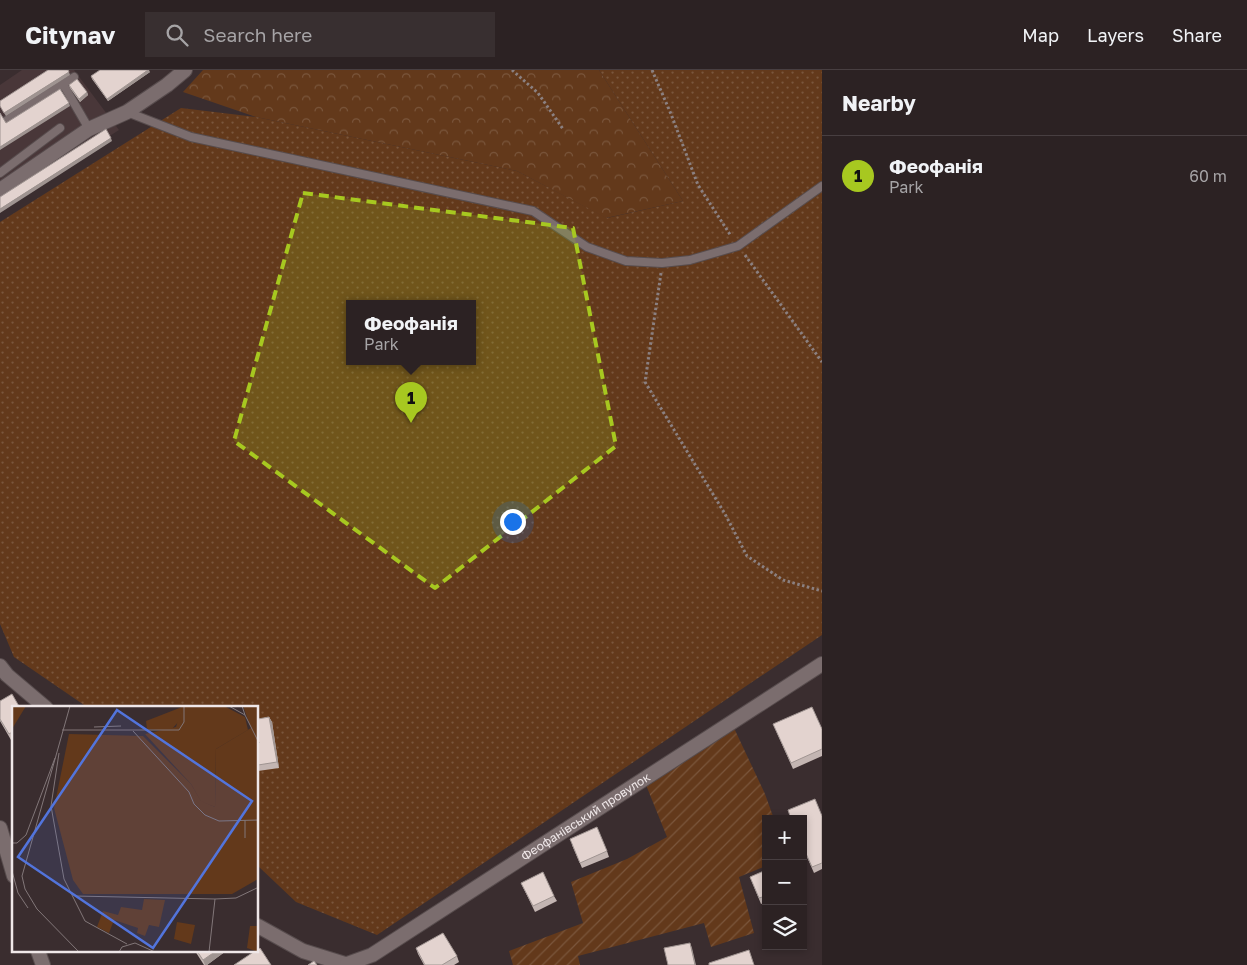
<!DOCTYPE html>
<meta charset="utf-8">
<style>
body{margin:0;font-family:"Golos Text",sans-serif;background:#382f30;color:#f1f3f6}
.controls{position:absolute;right:15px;bottom:15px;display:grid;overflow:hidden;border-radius:0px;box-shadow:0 2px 8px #0003}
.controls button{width:45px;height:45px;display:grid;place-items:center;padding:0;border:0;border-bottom:1px solid #483f41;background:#2c2223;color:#f1f3f6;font:25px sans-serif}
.you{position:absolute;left:512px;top:451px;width:18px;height:18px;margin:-12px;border:4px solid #fff;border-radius:50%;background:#1a73e8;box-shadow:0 0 0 8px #1a73e833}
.badge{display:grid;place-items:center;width:32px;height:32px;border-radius:50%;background:#a7c820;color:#111;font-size:16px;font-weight:700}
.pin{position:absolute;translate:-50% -41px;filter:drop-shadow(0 1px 2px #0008)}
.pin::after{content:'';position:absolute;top:26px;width:18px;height:15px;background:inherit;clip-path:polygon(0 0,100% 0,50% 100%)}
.popup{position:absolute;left:346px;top:230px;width:130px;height:65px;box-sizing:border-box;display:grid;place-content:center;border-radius:0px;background:#2c2223;filter:drop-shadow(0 1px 4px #0005);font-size:16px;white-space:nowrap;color:#a6a4a6}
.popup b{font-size:19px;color:#f1f3f6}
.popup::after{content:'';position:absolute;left:50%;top:100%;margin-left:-10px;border:10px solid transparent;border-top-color:#2c2223}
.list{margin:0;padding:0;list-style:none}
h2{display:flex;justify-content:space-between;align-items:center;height:65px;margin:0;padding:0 20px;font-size:21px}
h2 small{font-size:16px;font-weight:400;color:#a6a4a6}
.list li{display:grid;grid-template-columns:32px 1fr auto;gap:15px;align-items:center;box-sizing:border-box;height:80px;padding:0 20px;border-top:1px solid #483f41}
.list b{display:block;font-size:19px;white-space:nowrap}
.list p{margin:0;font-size:16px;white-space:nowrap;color:#a6a4a6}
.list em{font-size:16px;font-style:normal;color:#a6a4a6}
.icon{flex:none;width:28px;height:28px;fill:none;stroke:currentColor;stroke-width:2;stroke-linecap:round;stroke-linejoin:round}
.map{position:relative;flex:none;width:822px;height:895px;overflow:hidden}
header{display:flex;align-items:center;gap:30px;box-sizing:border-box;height:70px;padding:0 25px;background:#2c2223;border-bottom:1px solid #483f41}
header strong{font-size:24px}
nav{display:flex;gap:28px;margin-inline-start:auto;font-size:18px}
.search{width:350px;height:45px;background:#382f30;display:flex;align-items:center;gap:12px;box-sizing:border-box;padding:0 18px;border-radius:0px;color:#a6a4a6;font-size:19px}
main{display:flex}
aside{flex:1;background:#2c2223}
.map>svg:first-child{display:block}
.built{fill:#493739}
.forest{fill:url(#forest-crowns)}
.park{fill:url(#park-dots);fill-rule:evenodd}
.garden{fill:url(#garden-furrows)}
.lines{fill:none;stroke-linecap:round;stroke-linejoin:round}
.service-casing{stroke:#574c4d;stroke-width:10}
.minor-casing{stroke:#574c4d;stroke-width:16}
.tertiary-casing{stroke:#574c4d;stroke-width:16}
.path{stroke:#8b8081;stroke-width:3;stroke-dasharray:2.5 2.5;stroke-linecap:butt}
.service{stroke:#7b6d6e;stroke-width:8}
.minor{stroke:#7b6d6e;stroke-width:14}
.tertiary{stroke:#7b6d6e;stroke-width:14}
.wall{fill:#c3b5b2}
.shaded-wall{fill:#9f9491}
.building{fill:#e3d3cf;stroke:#9f9491}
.marked{fill:#a7c820;fill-opacity:0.2;stroke:#a7c820;stroke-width:4;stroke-dasharray:10 6;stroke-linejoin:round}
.labels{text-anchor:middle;stroke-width:5;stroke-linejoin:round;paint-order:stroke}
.street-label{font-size:12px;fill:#efe7e8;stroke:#1d1718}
.inset-road{fill:none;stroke:#827779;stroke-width:1}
.view{fill:#5274dc;fill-opacity:0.15;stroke:#5274dc;stroke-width:2.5}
.inset-edge{fill:none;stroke:#efe7e8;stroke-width:2.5}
</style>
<header>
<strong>Citynav</strong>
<div class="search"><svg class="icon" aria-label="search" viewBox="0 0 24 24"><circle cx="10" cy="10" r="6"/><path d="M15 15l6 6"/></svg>Search here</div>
<nav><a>Map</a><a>Layers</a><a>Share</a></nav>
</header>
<main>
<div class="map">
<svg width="822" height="895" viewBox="0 0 822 895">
<defs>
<pattern id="forest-crowns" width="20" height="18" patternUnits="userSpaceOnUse" patternTransform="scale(1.25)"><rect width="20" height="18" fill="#63391b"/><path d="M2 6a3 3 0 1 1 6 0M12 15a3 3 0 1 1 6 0" fill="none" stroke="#7a563c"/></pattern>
<pattern id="park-dots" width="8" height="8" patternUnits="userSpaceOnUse" patternTransform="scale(1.25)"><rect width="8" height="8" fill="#63391b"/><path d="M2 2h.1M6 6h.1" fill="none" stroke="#7a563c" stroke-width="1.8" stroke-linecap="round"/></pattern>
<pattern id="garden-furrows" width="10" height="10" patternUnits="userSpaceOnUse" patternTransform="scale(1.25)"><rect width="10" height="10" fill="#63391b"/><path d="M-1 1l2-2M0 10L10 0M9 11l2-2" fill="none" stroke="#7a563c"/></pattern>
</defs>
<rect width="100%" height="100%" fill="#3a2d2f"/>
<path class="built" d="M22 0H74L119 60 0 136V15Z"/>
<path class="forest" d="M203 0H599L683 131 606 148 517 101 256 47 183 22Z"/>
<path class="park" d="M599 0H822V565L377 865 296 832 258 796V638L87 637 14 587 0 554V152L181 38 256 47 517 101 607 148 683 131ZM350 234H472V292H350Z"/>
<path class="garden" d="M734 658 765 724 774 749H766V796L739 807 754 863 711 877 704 853 578 886 580 895H513L509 881 583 853 571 812 627 789 667 767 646 715Z"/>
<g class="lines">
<g class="service-casing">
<path id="service" d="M74 7 63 14 89 59
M127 42 191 67 533 141 587 177 626 191 662 193 690 190 738 176 822 116
M7 50 63 14
M0 103 60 58"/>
</g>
<g class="minor-casing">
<g id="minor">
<path d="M0 120 89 59 127 42 167 15 185 0"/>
<path d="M0 596 7 605 46 638"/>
<path d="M258 856 303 881 348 895"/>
<path id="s1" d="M347 894 372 885 822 594"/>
</g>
</g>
<g class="tertiary-casing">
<path id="tertiary" d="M0 758 14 806
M38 881 43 895"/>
</g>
<path class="path" d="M512 0 538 23 563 59
M652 0 671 44 698 115 731 166
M745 185 822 292
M661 203 645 312 725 444 747 486 783 510 822 521"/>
<use href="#service" class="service"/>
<use href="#minor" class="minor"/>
<use href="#tertiary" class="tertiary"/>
</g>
<path class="wall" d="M150 2 108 31 92 9 91 6Z
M69 15 87 22 88 25 80 32 70 18Z
M0 631 14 638V668L11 670 0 651Z
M269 647 272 652 279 698 258 701V649Z
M773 654 822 659V686L793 699Z
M822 746V799L814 803 803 778Z
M572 775 607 781 609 787 582 798Z
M766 800V832L761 834 750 807Z
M521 813 554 826 557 831 535 842Z
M416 878 457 886 459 892 454 895H424L418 884Z
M195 881H226L207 895H204Z"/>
<path class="shaded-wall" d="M148 0H149L150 2 108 31 107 29Z
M69 2 70 5 6 46 4 43Z
M87 22 88 25 80 32 79 29Z
M69 33 70 36 0 80V77Z
M111 68 112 71 0 143V139Z
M269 647 272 652 279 698 277 692Z
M690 873 692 878 696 895H695Z
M216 881H226L207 895H205L203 890Z"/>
<path class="building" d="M48 0H68L69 2 4 43 0 36V31Z
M100 0H148L107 29 91 6Z
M77 9 87 22 79 29 69 15Z
M60 19 69 33 0 77V43L6 53Z
M106 59 111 68 0 139V127Z
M12 624 20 638H14V661L9 664 0 649V631Z
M812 637 822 659V679L791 693 773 654Z
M269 647 277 692 258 695V649Z
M815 729 822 746V793L812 797 803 777V749H791L788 740Z
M597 757 607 781 580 793 570 769Z
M766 800V826L759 828 750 807Z
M543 802 554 826 533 836 521 813Z
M443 863 457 886 442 895H425L416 878Z
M690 873 695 895H668L664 878Z
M260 878 271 895H234L255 881H258V880Z
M749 880 754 895H709V893Z
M197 881H216L203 890Z
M314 891 317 895H308Z"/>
<path class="marked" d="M303 123 573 158 616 376 435 518 234 371Z"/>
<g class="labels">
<g class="street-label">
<text dy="4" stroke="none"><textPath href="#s1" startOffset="281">Феофанівський провулок</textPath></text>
</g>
</g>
<g transform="translate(12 636)">
<rect width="246" height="246" fill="#3a2d2f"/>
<path d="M0 0H14L0 23Z" fill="#63391b"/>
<path d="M170 0H212L233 11 236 24 204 43 203 101 189 96 179 78 133 28 164 21ZM238 220H246V246L235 242Z" fill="#63391b"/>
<path d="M231 0H246V173L220 188H71L61 174 42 102 57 28 131 30 179 78 189 95 203 101 204 43 239 22Z" fill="#63391b"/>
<path d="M170 1 168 14 158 25 135 23 134 15ZM132 193 153 194 147 221 137 219 133 230 125 227 126 222 102 214 97 227 85 221 91 205 106 209 109 201 130 204ZM165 216 183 219 179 238 162 233Z" fill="#63391b"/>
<path class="inset-road" d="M58 0 10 170 13 183 25 203 67 246M217 0 233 9 230 0M233 9 247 37M82 21 109 20M50 24H167L172 16V0M121 25 177 86 182 98 193 109 207 115 247 114M47 47 39 100 52 173 73 215 115 238M233 114V132M0 137H5L14 129 43 52M0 165 6 187 16 202M63 190 203 193 224 192 247 181M107 246 110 241 123 237 143 246M197 246 203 193"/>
<path class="view" d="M105 4 240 95 141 242 6 151Z"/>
<rect width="246" height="246" class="inset-edge"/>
</g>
</svg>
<div class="controls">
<button>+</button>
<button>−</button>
<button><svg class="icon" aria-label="layers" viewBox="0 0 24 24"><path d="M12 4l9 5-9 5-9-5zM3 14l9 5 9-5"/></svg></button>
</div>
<div class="you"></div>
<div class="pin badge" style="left:411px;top:353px">1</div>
<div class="popup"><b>Феофанія</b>Park</div>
</div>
<aside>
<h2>Nearby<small></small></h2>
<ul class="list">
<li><span class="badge">1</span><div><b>Феофанія</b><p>Park</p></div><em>60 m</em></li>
</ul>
</aside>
</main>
